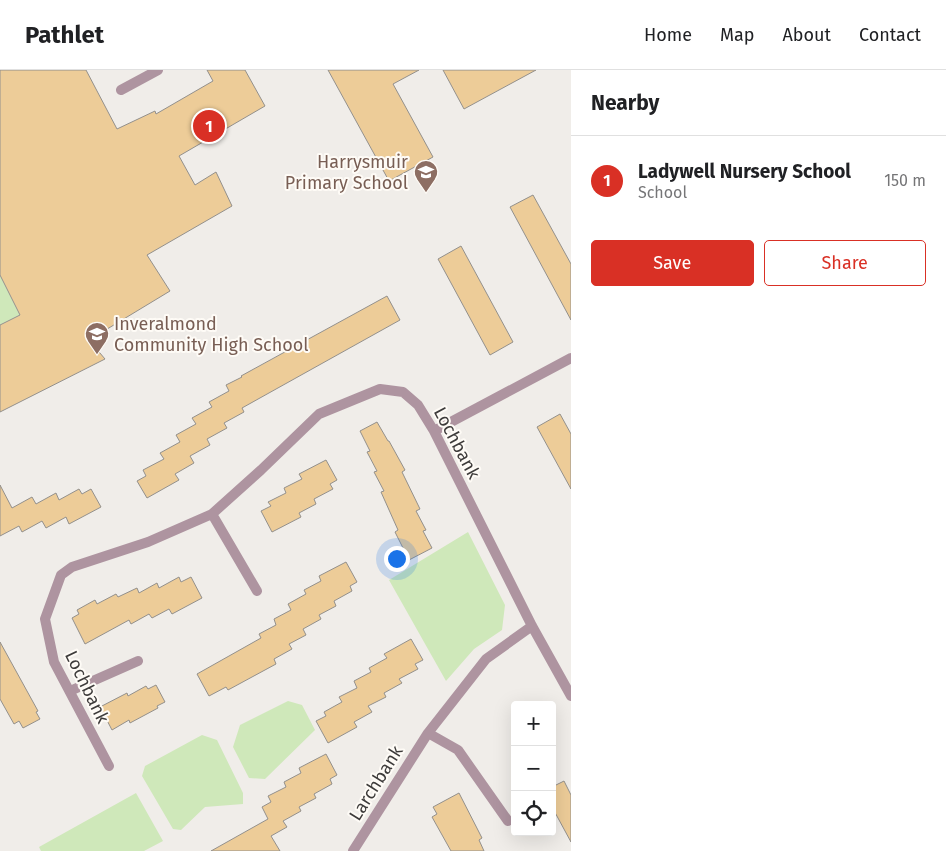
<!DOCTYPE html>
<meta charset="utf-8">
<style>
body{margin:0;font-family:"Fira Sans",sans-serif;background:#f2f2f2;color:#202124}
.controls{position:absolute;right:15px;bottom:15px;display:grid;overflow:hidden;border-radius:5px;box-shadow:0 5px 20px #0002}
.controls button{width:45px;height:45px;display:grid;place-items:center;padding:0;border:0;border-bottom:1px solid #e0e0e0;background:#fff;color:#202124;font:25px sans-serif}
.you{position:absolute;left:396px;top:488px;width:18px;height:18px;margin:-12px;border:4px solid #fff;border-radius:50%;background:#1a73e8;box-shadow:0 0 0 8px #1a73e833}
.badge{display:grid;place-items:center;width:32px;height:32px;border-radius:50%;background:#d93025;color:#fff;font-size:16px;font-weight:700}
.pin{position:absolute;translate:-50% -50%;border:2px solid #fff;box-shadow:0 1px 5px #0006}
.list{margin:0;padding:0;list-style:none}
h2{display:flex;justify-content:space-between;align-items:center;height:65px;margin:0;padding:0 20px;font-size:21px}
h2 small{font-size:16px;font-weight:400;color:#757577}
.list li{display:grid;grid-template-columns:32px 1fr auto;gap:15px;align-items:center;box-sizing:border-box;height:90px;padding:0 20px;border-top:1px solid #e0e0e0}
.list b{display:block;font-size:19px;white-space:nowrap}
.list p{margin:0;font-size:16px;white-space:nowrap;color:#757577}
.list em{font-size:16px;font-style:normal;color:#757577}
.actions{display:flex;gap:10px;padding:15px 20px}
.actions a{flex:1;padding:11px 0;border:1px solid #d93025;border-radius:5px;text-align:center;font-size:18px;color:#d93025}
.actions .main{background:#d93025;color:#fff}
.icon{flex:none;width:28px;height:28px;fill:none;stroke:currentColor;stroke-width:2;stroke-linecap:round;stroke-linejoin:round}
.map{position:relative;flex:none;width:571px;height:781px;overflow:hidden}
header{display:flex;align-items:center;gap:30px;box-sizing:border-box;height:70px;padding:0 25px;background:#fff;border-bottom:1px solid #e0e0e0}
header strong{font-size:24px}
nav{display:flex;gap:28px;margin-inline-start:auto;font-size:18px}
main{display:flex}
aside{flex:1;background:#fff}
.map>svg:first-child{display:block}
.green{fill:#cfe8ba}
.building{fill:#edcc98;stroke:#93908c}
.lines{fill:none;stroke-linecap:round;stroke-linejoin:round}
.lane{stroke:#ae94a0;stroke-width:10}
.street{stroke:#ae94a0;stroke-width:10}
.labels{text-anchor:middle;stroke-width:4;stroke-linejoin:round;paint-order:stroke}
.education-label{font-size:18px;fill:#785e54;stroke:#fefbf6;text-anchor:end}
.street-label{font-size:18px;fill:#3d3b3a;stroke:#fefbf6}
</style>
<header>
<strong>Pathlet</strong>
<nav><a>Home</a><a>Map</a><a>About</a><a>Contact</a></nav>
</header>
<main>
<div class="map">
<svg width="571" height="781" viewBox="0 0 571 781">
<rect width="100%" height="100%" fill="#f0ede9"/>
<path class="green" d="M0 205 20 245 0 255Z
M468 462 505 535 502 560 474 579 446 611 389 510Z
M288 631 302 635 315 660 265 709 249 708 233 677 240 655Z
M202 665 217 670 243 723V734L205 737 181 760 173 759 142 706 145 696Z
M136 723 163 771 144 781H41L39 777Z"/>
<path class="building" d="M0 0H86L117 59 155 41 156 44 213 11 207 0H245L265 36 179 86 195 115 216 102 232 136 147 185 170 221 89 270 105 289 0 342V255L20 245 0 205Z
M328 0H419L393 14 433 87 389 111Z
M443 0H536L464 39Z
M533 125 571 194V250L510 137Z
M461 176 513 272 490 285 438 189Z
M387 226 400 250 242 338 244 342 224 353 227 358 207 369 210 375 190 386 194 393 175 404 179 410 147 428 137 411 146 406 143 400 164 389 160 383 180 372 176 365 196 354 192 348 212 337 209 332 229 321 226 315 242 307 241 306Z
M560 344 571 364V419L537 357Z
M377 352 388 371H389L405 400 402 402 420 439 416 441 426 460 423 461 432 478 409 490 395 462 398 460 381 422 384 421 374 402 377 401 367 382 370 381 360 361Z
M326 390 337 410 330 414 333 419 314 429 316 434 299 443 301 447 272 462 261 441 271 436 268 432 286 423 284 418 302 409 299 404Z
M0 415 12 438 32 427 36 434 56 423 59 430 79 419 82 424 91 419 101 437 69 454 66 447 46 458 42 451 22 462 19 456 0 466Z
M346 492 357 512 350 516 352 521 334 531 336 536 319 545 321 549 303 559 306 565 289 574 292 579 274 589 276 594 228 620 226 617 209 626 197 604 261 568 259 564 276 555 274 549 291 540 288 534 306 524 304 520 321 511 319 506Z
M179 507 181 512 191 507 202 528 172 544 169 539 152 548 149 544 131 554 129 550 85 574 72 548 79 544 77 540 95 530 97 534 116 524 118 527 137 518 139 523 157 513 159 518Z
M411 569 423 590 415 594 418 599 399 609 402 613 384 623 386 627 368 636 372 642 354 652 357 657 328 673 316 651 326 646 324 642 342 632 339 627 357 618 354 611 371 602 369 598 387 588 384 584Z
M0 572 38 641 36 642 40 649 23 658 19 651 14 654 0 629Z
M156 615 165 632 157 636 158 638 130 653 129 650 112 660 100 637 127 623 128 626 146 616 148 619Z
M326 684 337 705 330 709 332 714 314 724 316 728 299 737 301 741 283 751 287 757 271 766 280 781H211L268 749 262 737 271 732 268 726 286 717 284 712 301 703 299 698Z
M564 711 571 725V772L552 737V717Z
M459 723 482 768 479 770 484 781H451L432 747 437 744 433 737Z"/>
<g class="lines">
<path class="lane" d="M121 20 158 0
M70 621 138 591"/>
<path class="street" d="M434 361 571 288
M212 444 257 521
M428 663 458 680 508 751
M109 696 54 592 45 549 61 505 72 497 148 472 212 444 261 400 319 344 380 319 403 322 418 335 434 361 532 556 571 626
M353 781 428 663 486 589 532 556"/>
</g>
<defs>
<g id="school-pin" transform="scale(1.25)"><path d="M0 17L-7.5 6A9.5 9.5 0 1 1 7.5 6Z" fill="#8d6e63" stroke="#fefbf6"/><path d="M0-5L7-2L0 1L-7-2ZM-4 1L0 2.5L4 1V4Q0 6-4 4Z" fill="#fff"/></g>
</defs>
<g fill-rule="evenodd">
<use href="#school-pin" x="426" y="102"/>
<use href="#school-pin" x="97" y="264"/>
</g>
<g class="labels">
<g class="education-label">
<text x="408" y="98">Harrysmuir<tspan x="408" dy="21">Primary School</tspan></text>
<text x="114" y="260" text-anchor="start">Inveralmond<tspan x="114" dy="21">Community High School</tspan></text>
</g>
<g class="street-label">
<text transform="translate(457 373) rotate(62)" y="6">Lochbank</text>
<text transform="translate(87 617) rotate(64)" y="6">Lochbank</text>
<text transform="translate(376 713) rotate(-58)" y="6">Larchbank</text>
</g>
</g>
</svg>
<div class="controls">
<button>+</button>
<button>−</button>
<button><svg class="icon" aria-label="locate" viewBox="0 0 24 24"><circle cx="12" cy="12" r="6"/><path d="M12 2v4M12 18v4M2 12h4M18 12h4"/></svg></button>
</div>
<div class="you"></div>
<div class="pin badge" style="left:209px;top:56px">1</div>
</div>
<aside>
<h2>Nearby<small></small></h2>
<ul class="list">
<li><span class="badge">1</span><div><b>Ladywell Nursery School</b><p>School</p></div><em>150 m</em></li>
</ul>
<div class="actions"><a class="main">Save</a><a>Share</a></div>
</aside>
</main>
